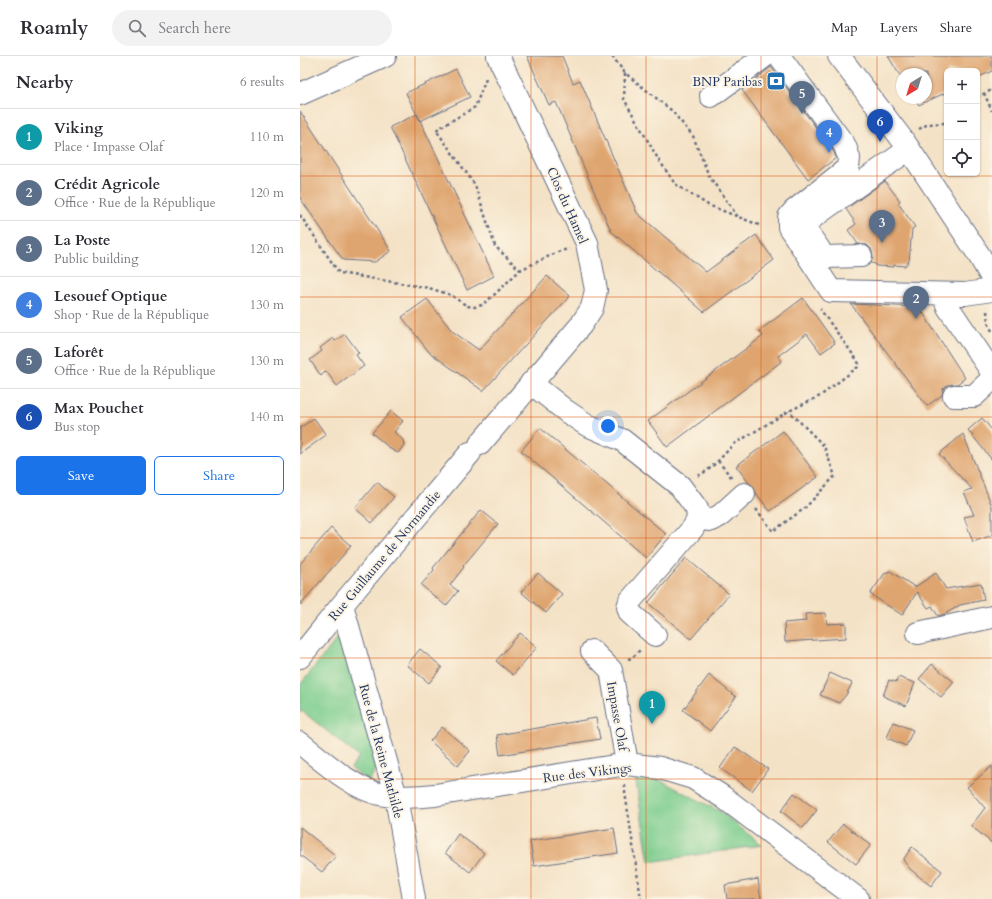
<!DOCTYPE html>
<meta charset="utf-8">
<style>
body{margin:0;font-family:Cardo,serif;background:#f2f2f3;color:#2b2b33}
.controls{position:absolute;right:12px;top:12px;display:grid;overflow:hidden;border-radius:6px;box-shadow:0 1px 3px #0004}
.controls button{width:36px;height:36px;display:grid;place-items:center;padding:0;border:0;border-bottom:1px solid #e1e1e2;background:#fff;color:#2b2b33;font:20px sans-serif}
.compass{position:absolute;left:596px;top:12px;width:36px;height:36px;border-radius:50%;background:#fff;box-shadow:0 1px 3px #0004;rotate:218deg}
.you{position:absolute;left:308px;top:370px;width:14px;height:14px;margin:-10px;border:3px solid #fff;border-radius:50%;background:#1a73e8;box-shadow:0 0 0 6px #1a73e833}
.badge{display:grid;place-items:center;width:26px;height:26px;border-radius:50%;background:#1a73e8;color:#fff;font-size:13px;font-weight:700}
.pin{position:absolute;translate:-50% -33px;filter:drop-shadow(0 1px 2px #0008)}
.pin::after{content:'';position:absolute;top:21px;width:14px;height:12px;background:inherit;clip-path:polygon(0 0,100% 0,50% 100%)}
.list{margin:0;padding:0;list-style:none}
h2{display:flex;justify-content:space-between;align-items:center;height:52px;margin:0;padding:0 16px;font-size:17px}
h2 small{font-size:13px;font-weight:400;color:#7c7c81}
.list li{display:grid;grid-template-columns:26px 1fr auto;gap:12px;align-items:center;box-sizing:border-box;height:56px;padding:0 16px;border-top:1px solid #e1e1e2}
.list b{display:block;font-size:15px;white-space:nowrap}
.list p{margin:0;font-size:13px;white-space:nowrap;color:#7c7c81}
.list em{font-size:13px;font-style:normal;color:#7c7c81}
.actions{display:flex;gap:8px;padding:12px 16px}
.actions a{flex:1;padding:9px 0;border:1px solid #1a73e8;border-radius:6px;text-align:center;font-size:14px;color:#1a73e8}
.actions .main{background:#1a73e8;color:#fff}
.icon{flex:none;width:22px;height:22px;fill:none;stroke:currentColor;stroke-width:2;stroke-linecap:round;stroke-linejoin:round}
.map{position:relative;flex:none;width:692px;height:843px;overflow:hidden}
header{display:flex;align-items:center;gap:24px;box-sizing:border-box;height:56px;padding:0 20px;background:#fff;border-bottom:1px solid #e1e1e2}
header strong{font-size:19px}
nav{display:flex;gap:22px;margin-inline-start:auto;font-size:14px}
.search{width:280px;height:36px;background:#f2f2f3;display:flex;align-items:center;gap:10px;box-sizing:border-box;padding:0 14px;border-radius:22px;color:#7c7c81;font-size:15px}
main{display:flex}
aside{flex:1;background:#fff}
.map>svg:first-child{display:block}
.green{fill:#7dcd8e;stroke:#4c7e76}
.building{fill:#dfa570}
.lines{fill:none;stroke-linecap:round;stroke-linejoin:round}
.minor-casing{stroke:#676e82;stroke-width:24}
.major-casing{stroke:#676e82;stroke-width:24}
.path{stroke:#676e82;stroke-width:2.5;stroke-dasharray:3 3;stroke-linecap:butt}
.minor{stroke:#fff;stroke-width:22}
.major{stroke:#fff;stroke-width:22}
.grid{fill:none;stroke:#de5710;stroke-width:1;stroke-opacity:0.55}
.labels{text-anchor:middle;stroke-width:4;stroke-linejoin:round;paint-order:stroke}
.poi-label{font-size:13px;fill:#1b2f5e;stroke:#fcf5e5;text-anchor:end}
.street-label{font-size:13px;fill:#1b2f5e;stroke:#fcf5e5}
</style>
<header>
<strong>Roamly</strong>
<div class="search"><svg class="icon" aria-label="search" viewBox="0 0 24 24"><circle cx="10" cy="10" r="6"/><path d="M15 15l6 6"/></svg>Search here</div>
<nav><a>Map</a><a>Layers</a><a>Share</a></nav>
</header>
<main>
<aside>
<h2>Nearby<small>6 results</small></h2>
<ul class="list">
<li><span class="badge" style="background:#0f9aa8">1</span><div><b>Viking</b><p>Place · Impasse Olaf</p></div><em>110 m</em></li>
<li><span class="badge" style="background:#5c6f8a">2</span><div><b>Crédit Agricole</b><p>Office · Rue de la République</p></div><em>120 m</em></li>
<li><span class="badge" style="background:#5c6f8a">3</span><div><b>La Poste</b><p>Public building</p></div><em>120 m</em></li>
<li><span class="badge" style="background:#3f7fe0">4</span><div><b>Lesouef Optique</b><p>Shop · Rue de la République</p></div><em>130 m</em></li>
<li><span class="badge" style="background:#5c6f8a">5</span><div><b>Laforêt</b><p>Office · Rue de la République</p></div><em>130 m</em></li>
<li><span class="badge" style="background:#1a4fb4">6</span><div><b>Max Pouchet</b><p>Bus stop</p></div><em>140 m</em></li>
</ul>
<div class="actions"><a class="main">Save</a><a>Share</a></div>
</aside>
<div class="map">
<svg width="692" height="843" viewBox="0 0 692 843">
<rect width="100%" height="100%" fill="#fcf5e5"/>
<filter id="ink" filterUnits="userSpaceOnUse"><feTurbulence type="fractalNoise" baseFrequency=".025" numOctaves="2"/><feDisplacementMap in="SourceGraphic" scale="8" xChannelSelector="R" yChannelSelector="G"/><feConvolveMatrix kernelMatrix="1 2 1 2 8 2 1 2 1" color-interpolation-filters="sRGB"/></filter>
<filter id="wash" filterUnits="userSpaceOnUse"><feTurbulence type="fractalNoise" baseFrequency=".012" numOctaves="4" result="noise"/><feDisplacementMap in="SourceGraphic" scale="16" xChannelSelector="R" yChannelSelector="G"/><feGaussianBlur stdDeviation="0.9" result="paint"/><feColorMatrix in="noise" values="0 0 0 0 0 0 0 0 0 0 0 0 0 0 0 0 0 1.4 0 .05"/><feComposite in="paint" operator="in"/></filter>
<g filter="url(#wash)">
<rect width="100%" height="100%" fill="#f4e2c6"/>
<path class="green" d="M40 579 80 707 68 726 51 712 59 701 2 655 0 657V629Z
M335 720 358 723 421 756 462 789 349 806Z"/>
<g id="blocks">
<path class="building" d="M227 0H262L273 27 280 24 337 157 406 216 456 179 474 204 404 256 311 175 256 46 249 49Z
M588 0H692V15L677 22V15H647V36L619 49 614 42H626V18H602V23Z
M471 11 534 96 536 102 508 123 442 34Z
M156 13 170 41 120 65 106 37Z
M0 55 91 195 75 206 43 204 0 142Z
M117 58 194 220 167 234 90 71Z
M585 125 600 145 598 147 615 171 612 173 609 205 605 210 594 209V211L576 210V208L571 207 573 200 571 193 567 189 558 188 548 174 556 168 546 153Z
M247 220 270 240 183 335 129 296 102 261 127 243 152 275 179 294Z
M503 242 535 287 521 297 507 278 478 300 482 305 367 391 348 365 463 280 459 275Z
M551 248 619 251 665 322 657 328 647 329 643 333 642 339 627 350Z
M45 278 59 297 56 299 64 310 37 330 26 315 21 320 10 304 22 295 20 292 33 282 35 285Z
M91 355 103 365 94 376 103 384 104 389 98 397 92 394 72 377Z
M14 362 26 379 0 398V372Z
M682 362 692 374V404L668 374Z
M240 372 366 478 346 502 221 395Z
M483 375 518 421 470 455 456 437 453 430 449 427 436 410Z
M663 378 692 450V479L673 486 664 461 674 459 664 436 672 433 639 398Z
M77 426 94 441 72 467 55 452Z
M181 454 198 468 163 510 164 511 150 529 158 535 146 550 121 529 134 514 133 512Z
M31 472 51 490 0 549V508Z
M386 502 429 538 391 583 348 547Z
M590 515 615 531 636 517 646 533 681 527 684 544 660 549 645 558 638 560 632 550 628 552 617 536 602 559 570 538 585 517Z
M238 517 262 538 246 557 221 536Z
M526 557 527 568 546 567V582L485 586 484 567 506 565 505 558Z
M220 577 237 591 213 619 196 605Z
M120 593 142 611 129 627 107 609Z
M632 608 654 626 641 641 619 623Z
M530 617 552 627 546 639 539 647 520 639Z
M409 619 436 641 410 675 383 654Z
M598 621 615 627 606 650 583 640 589 624 596 626Z
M296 662 300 683 200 699 197 679Z
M593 666 613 674 606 690 587 682Z
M142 671 170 695 158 710 130 685Z
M435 691 468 713 452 735 420 712Z
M692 710V787L671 770 685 752 667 731Z
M494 737 517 754 503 772 481 755Z
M543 768 571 789 556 808 528 786Z
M0 771 36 800 22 816 0 799Z
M314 772 318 797 234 810 230 785Z
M158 778 184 797 170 816 145 797Z
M612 791 642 815 631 830 610 813 603 804Z
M458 823 461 843H427L425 829Z"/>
</g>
</g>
<g filter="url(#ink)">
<use href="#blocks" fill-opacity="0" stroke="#676e82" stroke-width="1"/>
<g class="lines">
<g class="minor-casing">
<path id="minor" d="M479 0 545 90 549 102 548 112 494 155 489 161V171L531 235 665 238 692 234
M0 38 85 0
M411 40 465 0
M519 193 509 179 504 169 509 164 609 93
M525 201 561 200
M643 238 648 251 690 313 692 312
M231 327 266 355 287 369 322 384 380 430 397 453 398 463 393 472 330 545 328 551 330 557 355 579
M654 340H674L692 323
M180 388 281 269 292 252 296 234 287 187 198 0
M398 463 412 464 421 459 444 438
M42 549 96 741 114 843
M618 577 692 561
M292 595 311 614 327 708
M0 601 42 549 170 397
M0 687C22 704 53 733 80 738 98 742 117 741 135 739L327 708 360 712 393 722 423 741 558 843"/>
</g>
<g class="major-casing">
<path id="major" d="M539 0 605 87 679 199 692 222"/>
</g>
<path class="path" d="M312 0 325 17 371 54 393 80 409 120 438 161
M325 17 324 43 357 101 375 128 408 149 459 169
M186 23 175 51 136 74 175 129 195 190 220 214
M684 37 692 55
M677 41 692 34
M619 73 628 68 647 67
M0 159 39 217 129 232 151 239 167 250 175 251 182 249 194 239 220 214 260 195 269 193
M687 255 688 267 692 275
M418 405 432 422
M398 420 408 414 418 405 434 388 489 355 520 340 558 311 559 308 557 304 520 253
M456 453 473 475 505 452 535 420 524 390 489 355
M328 603 332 602 341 593
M325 729V736L341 843"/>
<use href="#minor" class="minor"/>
<use href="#major" class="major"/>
</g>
</g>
<path class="grid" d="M115 0V843M231 0V843M346 0V843M461 0V843M577 0V843M0 120H692M0 241H692M0 361H692M0 482H692M0 602H692M0 723H692"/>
<defs>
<g id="bank-square" transform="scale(1)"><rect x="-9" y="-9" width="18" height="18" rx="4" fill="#1f6fb2" stroke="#fcf5e5"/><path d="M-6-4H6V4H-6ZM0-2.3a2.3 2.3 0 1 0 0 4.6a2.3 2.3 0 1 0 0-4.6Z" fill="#fff"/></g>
</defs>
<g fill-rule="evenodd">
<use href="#bank-square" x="476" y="25"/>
</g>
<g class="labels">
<g class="poi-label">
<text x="462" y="30">BNP Paribas</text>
</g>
<g class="street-label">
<text transform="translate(268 149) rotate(66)" y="5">Clos du Hamel</text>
<text transform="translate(84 499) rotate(-50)" y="5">Rue Guillaume de Normandie</text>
<text transform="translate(318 660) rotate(80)" y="5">Impasse Olaf</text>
<text transform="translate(82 695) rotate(75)" y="5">Rue de la Reine Mathilde</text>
<text transform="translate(287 716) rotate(-7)" y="5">Rue des Vikings</text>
</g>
</g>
</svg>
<div class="controls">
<button>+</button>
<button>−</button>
<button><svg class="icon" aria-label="locate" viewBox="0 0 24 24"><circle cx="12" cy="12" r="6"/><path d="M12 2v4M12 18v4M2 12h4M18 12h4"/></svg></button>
</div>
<svg class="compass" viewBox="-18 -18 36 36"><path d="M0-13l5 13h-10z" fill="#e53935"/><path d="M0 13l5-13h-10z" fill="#7c7c81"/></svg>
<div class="you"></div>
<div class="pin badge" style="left:352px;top:668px;background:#0f9aa8">1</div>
<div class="pin badge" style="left:616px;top:263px;background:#5c6f8a">2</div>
<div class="pin badge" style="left:582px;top:187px;background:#5c6f8a">3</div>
<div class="pin badge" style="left:529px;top:97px;background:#3f7fe0">4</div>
<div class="pin badge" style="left:502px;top:58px;background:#5c6f8a">5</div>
<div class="pin badge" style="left:580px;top:86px;background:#1a4fb4">6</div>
</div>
</main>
